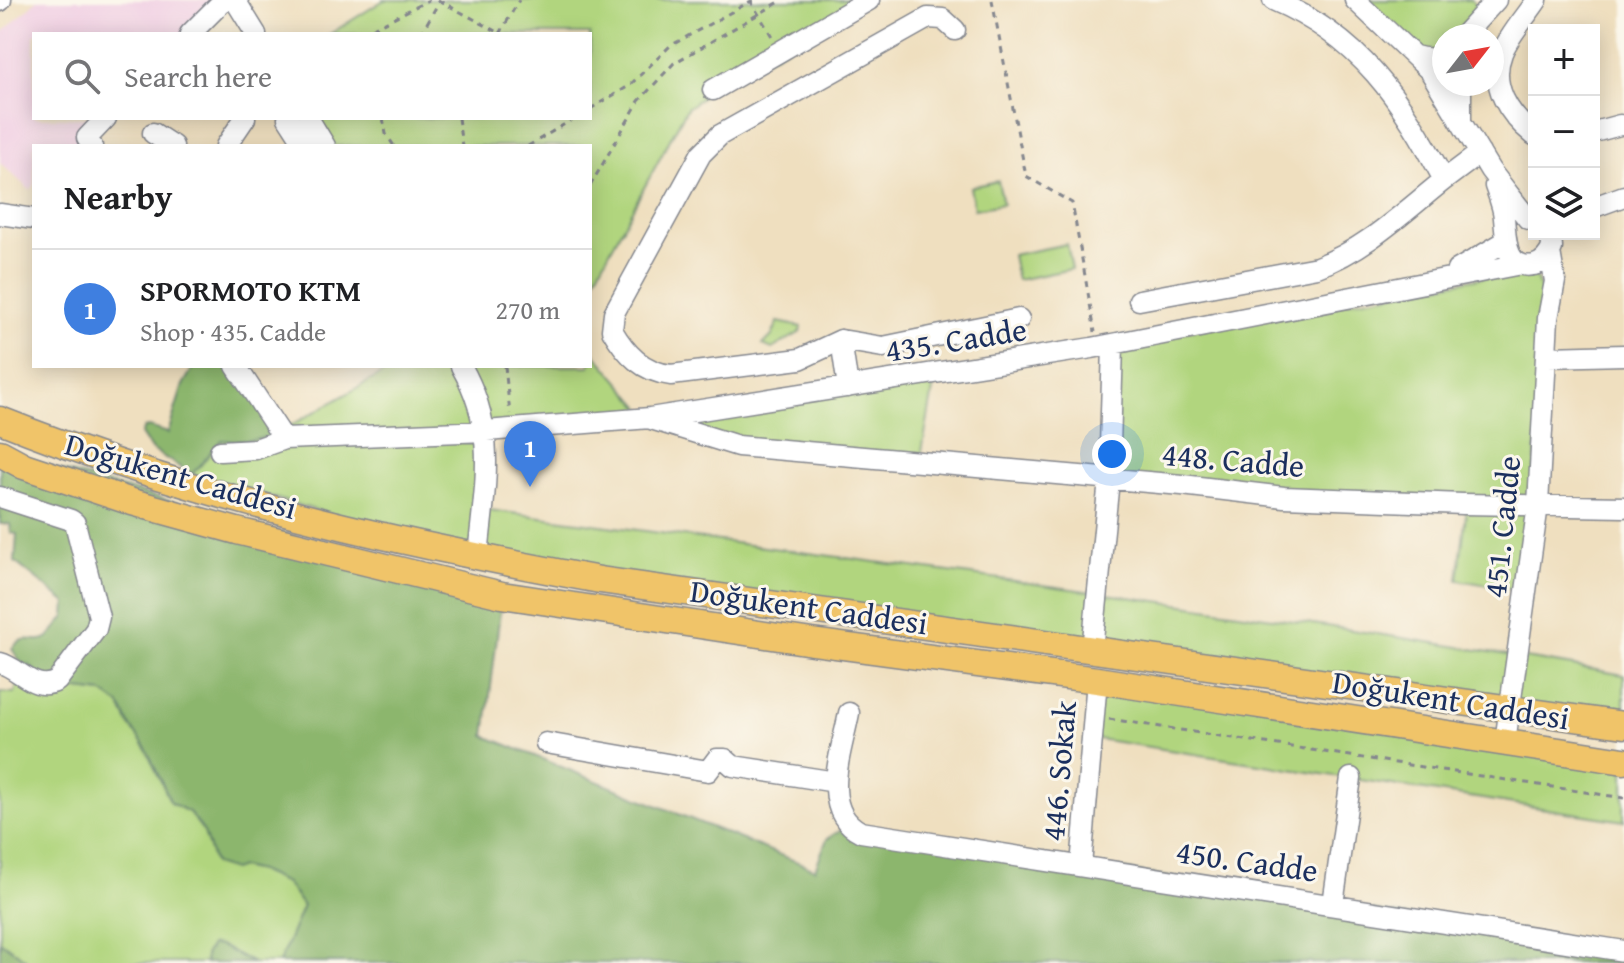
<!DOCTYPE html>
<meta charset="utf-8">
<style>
body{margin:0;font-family:"Gentium Book Plus",serif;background:#f6f6f6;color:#202124}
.controls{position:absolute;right:24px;top:24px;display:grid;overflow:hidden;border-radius:0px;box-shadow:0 4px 20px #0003}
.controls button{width:72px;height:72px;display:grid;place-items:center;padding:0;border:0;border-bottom:2px solid #e0e0e0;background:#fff;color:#202124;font:40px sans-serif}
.compass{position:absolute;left:1432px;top:24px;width:72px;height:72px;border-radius:50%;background:#fff;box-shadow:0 4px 20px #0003;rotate:59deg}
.you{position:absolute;left:1112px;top:454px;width:28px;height:28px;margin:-20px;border:6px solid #fff;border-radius:50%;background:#1a73e8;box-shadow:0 0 0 12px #1a73e833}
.badge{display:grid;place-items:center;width:52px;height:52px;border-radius:50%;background:#b45309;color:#fff;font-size:26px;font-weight:700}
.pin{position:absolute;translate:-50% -66px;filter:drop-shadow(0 2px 4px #0008)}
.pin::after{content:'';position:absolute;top:42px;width:28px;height:24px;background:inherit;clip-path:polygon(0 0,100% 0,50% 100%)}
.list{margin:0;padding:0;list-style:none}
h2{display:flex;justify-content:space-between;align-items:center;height:104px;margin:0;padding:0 32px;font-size:34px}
h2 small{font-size:26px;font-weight:400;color:#757577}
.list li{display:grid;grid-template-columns:52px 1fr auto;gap:24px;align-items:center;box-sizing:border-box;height:120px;padding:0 32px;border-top:2px solid #e0e0e0}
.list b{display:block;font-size:30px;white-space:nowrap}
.list p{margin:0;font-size:26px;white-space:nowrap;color:#757577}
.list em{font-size:26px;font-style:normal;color:#757577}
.icon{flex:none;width:44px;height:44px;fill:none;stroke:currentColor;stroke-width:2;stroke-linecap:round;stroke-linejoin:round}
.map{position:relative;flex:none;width:1624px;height:963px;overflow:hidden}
.search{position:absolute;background:#fff;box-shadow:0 4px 20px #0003;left:32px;top:32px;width:560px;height:88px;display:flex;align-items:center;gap:20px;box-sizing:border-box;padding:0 28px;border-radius:0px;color:#757577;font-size:30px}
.panel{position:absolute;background:#fff;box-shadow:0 4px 20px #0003;left:32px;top:144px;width:560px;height:224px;border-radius:0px}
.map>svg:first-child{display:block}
.built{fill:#f1d0e4}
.green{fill:#b1d57e;stroke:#66826e;stroke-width:2}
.forest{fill:#8cb66d;stroke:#547266;stroke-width:2}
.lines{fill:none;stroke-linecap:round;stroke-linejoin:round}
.minor-casing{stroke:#85878e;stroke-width:23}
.major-casing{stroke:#85878e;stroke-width:29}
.path{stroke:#85878e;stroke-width:3;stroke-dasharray:6 6;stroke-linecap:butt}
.minor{stroke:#fff;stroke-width:20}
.major{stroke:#f0c469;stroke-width:26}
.labels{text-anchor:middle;stroke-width:6;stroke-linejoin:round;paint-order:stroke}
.street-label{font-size:32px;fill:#1b2f5e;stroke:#fbf7ec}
</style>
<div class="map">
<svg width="1624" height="963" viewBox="0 0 1624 963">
<rect width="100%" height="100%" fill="#fbf7ec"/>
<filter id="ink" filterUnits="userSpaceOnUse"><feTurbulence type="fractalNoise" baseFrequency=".0125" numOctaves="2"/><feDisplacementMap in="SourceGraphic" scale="16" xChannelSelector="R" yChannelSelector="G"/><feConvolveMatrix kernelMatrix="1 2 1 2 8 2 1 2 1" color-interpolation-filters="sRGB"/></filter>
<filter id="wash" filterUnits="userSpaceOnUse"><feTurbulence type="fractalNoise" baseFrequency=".006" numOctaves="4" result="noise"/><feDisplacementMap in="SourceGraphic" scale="32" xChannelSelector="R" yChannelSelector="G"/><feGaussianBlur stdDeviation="1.8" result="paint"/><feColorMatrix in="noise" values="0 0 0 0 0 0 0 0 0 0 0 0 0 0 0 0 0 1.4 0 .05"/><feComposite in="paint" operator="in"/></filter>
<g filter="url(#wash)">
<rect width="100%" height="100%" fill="#efdfbf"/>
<path class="built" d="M37 0H224L190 34H34V118H106L78 146H34V186L30 190 0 163V35Z"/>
<path class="green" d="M384 0H869L713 90 687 108 590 288V146H325L308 118H590V34H330Z
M1355 0H1471L1484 13 1463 36H1444V53L1425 59Z
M998 181 1003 204 974 209 970 187Z
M1067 244 1072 269 1017 280 1012 255Z
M1528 269 1536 278 1546 302 1526 591 1458 580 1467 506 1109 480 1113 345Z
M778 322 802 327 799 333 772 349 763 345 772 336Z
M590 348 650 418 936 373 920 463 738 446 649 418 486 431 482 509C863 561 1245 608 1624 675V725L478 557 191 474 211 449 222 440 239 442 279 432 396 366H590Z
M22 664 29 665 45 680 70 689 103 693 120 705 129 724 146 748 171 803 189 812 204 832 209 845 241 867 259 871 286 883 303 906 279 963H253L221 946 205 955 206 963H27L0 941V692L15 693Z
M1097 680 1624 761V821L1091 738Z"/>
<path class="forest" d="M194 366H236L279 432C260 441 243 442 222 440 209 450 205 465 191 474L151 449 141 434 144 428 149 427 168 433 183 385Z
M0 453 502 595 485 736 815 869 827 839 848 825 1624 951V963H279L303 906 286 883 259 871 241 867 233 870 214 864 204 832 189 812 171 803 146 748 129 724 120 705 103 693 70 689 45 680 29 665 22 664 12 649C24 631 36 646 48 637 54 632 59 623 65 617L66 603 15 562 17 534 11 533 10 524H0Z
M0 941 25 959 27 963H0Z
M211 945 221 946 253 963H206L205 955Z"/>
</g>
<g filter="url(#ink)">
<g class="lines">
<g class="minor-casing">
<path id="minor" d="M235 0 256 34
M1355 0 1430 71 1490 170 1528 219
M0 1 1 0
M955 30 943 19 928 18 720 135 701 154 614 313 612 330C626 354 643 372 671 375L800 359 841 340 883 347 1019 319
M190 34 224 0
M1463 36 1496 0
M1415 56C1426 59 1435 60 1444 53
M1461 84V122
M713 90 869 0
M288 118 306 146
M308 118 325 146
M1594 132 1620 125
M153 133 173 146
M1534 135C1509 115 1489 86 1502 53 1509 35 1526 17 1537 0
M92 146 87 138 106 118
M226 146 245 118
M1444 180 1480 153
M1495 186C1498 194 1501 202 1503 211 1507 230 1501 271 1534 265 1543 263 1548 257 1552 248L1551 234
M1594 207 1624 196
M0 214 34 219
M1457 270 1506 241
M1139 300 1317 267C1365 250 1405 211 1444 180 1401 99 1360 37 1273 0
M841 340 848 387
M1547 357 1624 355
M236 366 284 439 486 431 650 418 1092 348 1521 264
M461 366C499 432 484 486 478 557
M651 419 738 446 1182 485 1284 497 1463 504 1624 507
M220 451 256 449 284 439
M0 497 71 520 75 523 99 617 96 629 57 681C34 693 20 668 0 663
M1092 650 1109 480 1113 345
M849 713C842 751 818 811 861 832L1624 951
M1505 742 1538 505 1548 318 1555 281 1550 252
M546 743 708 771 717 759H725L733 766 836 782
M1081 866 1097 680
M1333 904 1351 778"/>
</g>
<g class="major-casing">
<path id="major" d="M0 420C193 497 397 543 600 580L1624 725
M0 453 24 466 132 502 237 531 502 595 812 642 1097 680 1624 761"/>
</g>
<path class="path" d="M438 0 500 33
M750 0 773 38
M992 0 1026 176 1072 203 1095 332
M361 34 429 0
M421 34 440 0
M500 34 519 0
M590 109 629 86 670 46 753 0
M383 118 386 134 394 146
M458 118 462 146
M528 146 575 118
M590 186 639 101 674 63 783 0
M505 366 510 414
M1109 719 1624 798"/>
<use href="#minor" class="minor"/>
<use href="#major" class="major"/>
</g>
</g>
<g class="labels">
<g class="street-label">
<text transform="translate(956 340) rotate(-9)" y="11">435. Cadde</text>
<text transform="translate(1233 460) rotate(5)" y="11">448. Cadde</text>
<text transform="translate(181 476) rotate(16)" y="11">Doğukent Caddesi</text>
<text transform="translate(1502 527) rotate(-84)" y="11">451. Cadde</text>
<text transform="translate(809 607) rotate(8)" y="11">Doğukent Caddesi</text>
<text transform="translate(1451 700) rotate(9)" y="11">Doğukent Caddesi</text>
<text transform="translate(1059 771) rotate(-85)" y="11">446. Sokak</text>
<text transform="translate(1247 861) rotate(8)" y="11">450. Cadde</text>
</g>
</g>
</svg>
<div class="controls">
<button>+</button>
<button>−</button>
<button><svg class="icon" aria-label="layers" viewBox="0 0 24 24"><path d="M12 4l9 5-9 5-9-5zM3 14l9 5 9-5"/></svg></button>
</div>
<svg class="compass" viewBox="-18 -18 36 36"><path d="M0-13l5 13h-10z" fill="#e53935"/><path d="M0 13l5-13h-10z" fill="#757577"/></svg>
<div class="you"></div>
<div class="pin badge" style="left:530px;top:487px;background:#3f7fe0">1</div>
<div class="search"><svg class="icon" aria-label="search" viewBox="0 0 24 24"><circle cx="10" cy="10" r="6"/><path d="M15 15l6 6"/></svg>Search here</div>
<section class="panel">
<h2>Nearby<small></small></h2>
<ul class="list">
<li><span class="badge" style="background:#3f7fe0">1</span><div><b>SPORMOTO KTM</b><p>Shop · 435. Cadde</p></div><em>270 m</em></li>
</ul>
</section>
</div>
